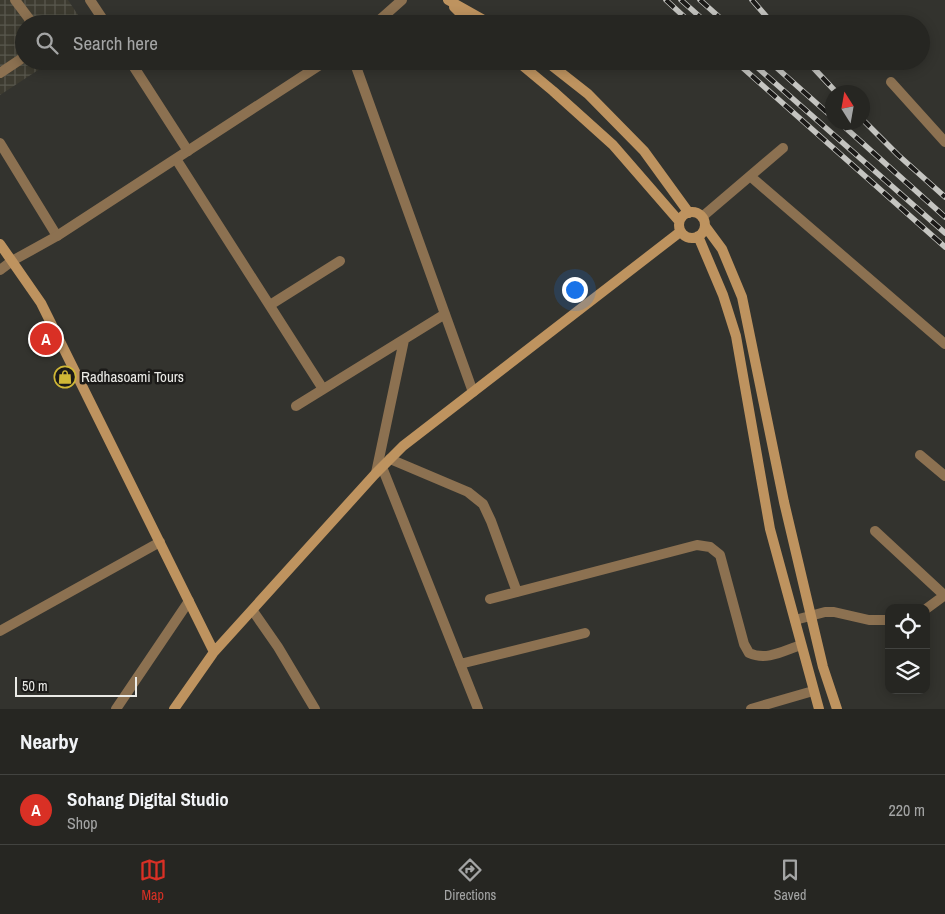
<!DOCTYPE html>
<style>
body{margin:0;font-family:"Archivo Narrow",sans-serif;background:#2e2e2a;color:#f1f3f6}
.controls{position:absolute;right:15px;bottom:15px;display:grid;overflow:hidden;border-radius:10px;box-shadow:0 2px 12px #0003}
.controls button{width:45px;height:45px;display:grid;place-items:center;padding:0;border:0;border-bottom:1px solid #424340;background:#262622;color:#f1f3f6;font:25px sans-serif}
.compass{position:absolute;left:825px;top:85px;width:45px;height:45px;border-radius:50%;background:#262622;box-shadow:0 2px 12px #0003;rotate:349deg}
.scale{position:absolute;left:15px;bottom:12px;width:122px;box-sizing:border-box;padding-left:5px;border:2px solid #ebebe7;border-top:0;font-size:14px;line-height:18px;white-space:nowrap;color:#ebebe7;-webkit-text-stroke:4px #1b1a18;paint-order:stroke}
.you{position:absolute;left:574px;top:289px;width:18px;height:18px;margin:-12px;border:4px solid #fff;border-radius:50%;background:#1a73e8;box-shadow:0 0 0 8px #1a73e833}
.badge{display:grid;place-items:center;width:32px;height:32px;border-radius:50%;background:#d93025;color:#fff;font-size:16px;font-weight:700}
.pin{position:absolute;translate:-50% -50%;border:2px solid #fff;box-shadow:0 1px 5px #0006}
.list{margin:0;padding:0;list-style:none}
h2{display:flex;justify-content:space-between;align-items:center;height:65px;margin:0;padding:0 20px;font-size:21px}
h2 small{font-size:16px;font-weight:400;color:#a4a5a5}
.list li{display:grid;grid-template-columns:32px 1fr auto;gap:15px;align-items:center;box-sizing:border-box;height:70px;padding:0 20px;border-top:1px solid #424340}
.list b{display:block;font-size:19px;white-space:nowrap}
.list p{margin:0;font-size:16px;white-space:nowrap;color:#a4a5a5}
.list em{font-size:16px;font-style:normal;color:#a4a5a5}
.icon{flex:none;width:28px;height:28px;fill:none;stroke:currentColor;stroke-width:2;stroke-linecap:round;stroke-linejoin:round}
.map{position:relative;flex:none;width:945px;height:709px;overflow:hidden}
.search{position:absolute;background:#262622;box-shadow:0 2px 12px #0003;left:15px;right:15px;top:15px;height:55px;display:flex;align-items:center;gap:12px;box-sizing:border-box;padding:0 18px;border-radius:28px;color:#a4a5a5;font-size:19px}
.sheet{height:135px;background:#262622}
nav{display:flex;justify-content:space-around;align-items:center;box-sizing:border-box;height:70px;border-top:1px solid #424340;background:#262622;font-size:14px;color:#a4a5a5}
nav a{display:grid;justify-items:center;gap:2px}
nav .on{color:#d93025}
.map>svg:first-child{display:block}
.industrial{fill:url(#industrial-grid)}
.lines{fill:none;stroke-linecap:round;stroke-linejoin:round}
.lane{stroke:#8c7151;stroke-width:10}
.street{stroke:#8c7151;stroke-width:10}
.secondary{stroke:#be935f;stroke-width:10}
.rail-casing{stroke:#c5c5c1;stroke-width:5.5}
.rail{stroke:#1b1a18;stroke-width:4;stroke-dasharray:11;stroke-linecap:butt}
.labels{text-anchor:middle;stroke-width:5;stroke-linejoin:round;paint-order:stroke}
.poi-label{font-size:15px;fill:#ebebe7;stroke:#1b1a18;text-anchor:start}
</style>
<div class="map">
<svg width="945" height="709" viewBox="0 0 945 709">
<defs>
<pattern id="industrial-grid" width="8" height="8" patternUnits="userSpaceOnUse" patternTransform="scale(1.25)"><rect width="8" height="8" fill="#3d3b30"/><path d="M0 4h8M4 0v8" fill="none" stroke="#59584e"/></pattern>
</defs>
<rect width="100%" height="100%" fill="#33332e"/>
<path class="industrial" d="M0 0H68L84 24H24V61H52L0 95Z"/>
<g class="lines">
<path class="lane" d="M15 0 33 24
M90 0 106 24
M130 61 188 151
M0 73 24 57
M891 82 945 142
M0 143 57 236
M750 176 945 344
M702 217 783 148
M390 459 468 492 483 504 491 521 517 592
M382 467 478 709
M490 599 697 545 710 547 720 555 744 644 749 653C767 661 783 651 801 645
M0 631 160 542
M460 664 585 633
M116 709 189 601
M751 709 813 691"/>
<path class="street" d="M375 24 402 0
M354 61 473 392
M176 159 323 389
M0 270 12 261 57 236 326 61
M270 305 340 261
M296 406 445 314
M920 455 945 476
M376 473 404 340
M875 531 944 595
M926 609 945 595
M253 611 278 647 315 709
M795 620 825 612H834L869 620H889"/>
<path class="secondary" d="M448 0 491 24
M454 7 471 24
M517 61 553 91 613 145 679 221
M546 61 588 94 644 151 689 213
M679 225a13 13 0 1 1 26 0a13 13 0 1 1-26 0Z
M705 226 722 249 742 297 784 502 823 667 837 709
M698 236 723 295 736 336 770 529 819 709
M0 244 41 303 214 652
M174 709 214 652 376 473 403 446 680 232"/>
<g class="rail-casing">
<path id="rail" d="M666 0 692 24
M681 0 708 24
M700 0 727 24
M752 0 773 24
M735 61 945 247
M750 61 945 233
M769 61 832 117
M807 61 836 92
M862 119 898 155 945 197
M839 122 945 217"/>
</g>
<use href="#rail" class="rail"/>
</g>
<defs>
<g id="shop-ring" transform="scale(1.125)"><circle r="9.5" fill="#1b1a18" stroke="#d0b736" stroke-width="1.5"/><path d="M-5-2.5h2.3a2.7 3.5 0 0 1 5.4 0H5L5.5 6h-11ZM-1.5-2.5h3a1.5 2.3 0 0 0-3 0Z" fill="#d0b736"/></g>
</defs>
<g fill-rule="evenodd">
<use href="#shop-ring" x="65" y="377"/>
</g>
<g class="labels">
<g class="poi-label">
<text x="81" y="382">Radhasoami Tours</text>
</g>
</g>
</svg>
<div class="controls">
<button><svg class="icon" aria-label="locate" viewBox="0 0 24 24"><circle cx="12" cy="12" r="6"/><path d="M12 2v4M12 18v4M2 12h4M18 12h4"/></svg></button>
<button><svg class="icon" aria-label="layers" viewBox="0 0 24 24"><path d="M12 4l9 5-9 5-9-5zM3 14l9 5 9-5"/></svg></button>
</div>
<svg class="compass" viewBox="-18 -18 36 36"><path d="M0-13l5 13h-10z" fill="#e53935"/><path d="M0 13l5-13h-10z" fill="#a4a5a5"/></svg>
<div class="scale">50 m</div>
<div class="you"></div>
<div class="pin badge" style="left:46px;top:339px">A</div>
<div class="search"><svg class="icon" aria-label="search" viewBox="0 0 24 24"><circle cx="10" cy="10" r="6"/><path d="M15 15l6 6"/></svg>Search here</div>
</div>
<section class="sheet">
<h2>Nearby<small></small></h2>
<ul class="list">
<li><span class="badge">A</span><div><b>Sohang Digital Studio</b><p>Shop</p></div><em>220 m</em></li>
</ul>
</section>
<nav>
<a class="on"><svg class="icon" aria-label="map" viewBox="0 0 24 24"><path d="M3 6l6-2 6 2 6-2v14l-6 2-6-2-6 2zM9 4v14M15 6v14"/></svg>Map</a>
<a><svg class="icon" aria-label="directions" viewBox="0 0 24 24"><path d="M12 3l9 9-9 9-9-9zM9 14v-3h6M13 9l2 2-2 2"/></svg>Directions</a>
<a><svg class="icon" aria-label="saved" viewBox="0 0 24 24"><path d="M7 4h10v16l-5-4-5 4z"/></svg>Saved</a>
</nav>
